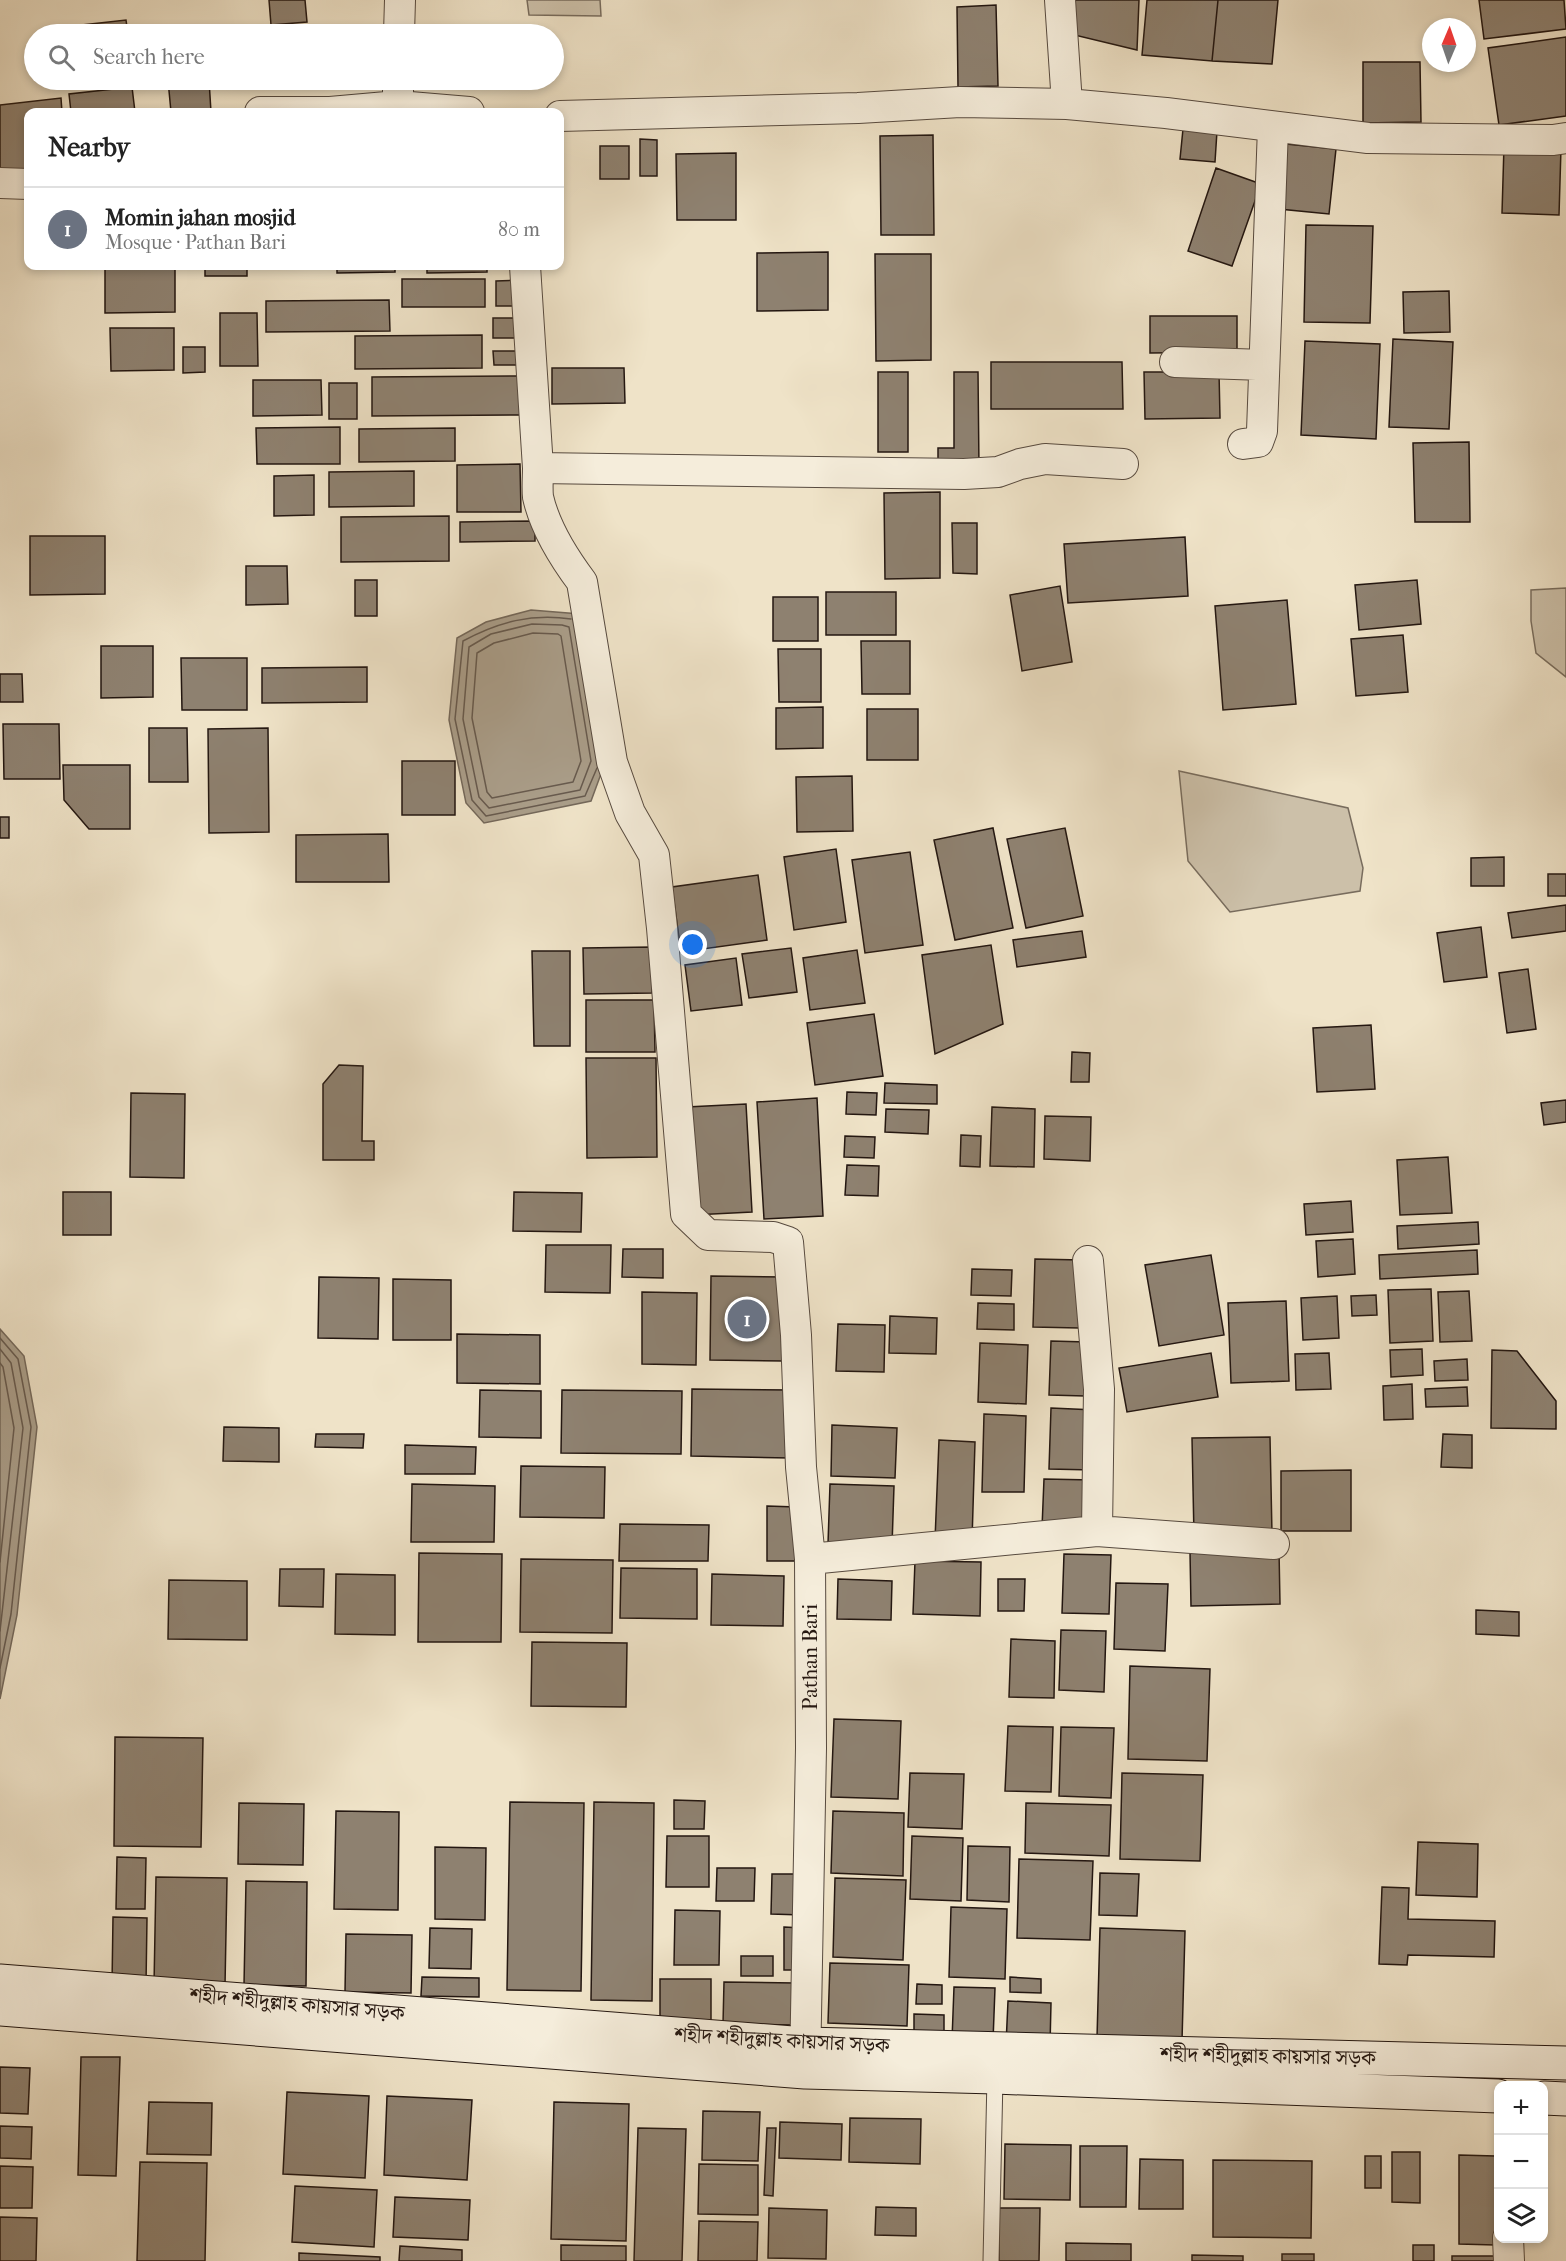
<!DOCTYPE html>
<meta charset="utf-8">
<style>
body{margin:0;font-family:"IM FELL French Canon","Noto Serif Bengali",serif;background:#f2f2f2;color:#222}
.controls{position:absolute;right:18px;bottom:18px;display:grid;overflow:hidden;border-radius:12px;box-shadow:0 3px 9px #0003}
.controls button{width:54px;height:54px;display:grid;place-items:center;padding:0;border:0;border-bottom:2px solid #e0e0e0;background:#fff;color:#222;font:30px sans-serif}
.compass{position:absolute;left:1422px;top:18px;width:54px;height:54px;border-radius:50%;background:#fff;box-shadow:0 3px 9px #0003;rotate:2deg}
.you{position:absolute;left:693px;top:945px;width:21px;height:21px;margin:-15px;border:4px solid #fff;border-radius:50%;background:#1a73e8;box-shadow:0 0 0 9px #1a73e833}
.badge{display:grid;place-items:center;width:39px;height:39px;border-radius:50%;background:#1a73e8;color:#fff;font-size:20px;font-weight:700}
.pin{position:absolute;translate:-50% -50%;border:3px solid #fff;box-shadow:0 2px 6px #0006}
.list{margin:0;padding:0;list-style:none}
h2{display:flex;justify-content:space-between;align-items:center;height:78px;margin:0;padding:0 24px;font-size:26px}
h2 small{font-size:20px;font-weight:400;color:#767676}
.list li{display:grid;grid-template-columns:39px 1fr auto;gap:18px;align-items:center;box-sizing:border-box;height:84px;padding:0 24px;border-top:2px solid #e0e0e0}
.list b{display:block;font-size:22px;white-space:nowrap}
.list p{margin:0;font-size:20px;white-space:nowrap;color:#767676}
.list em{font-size:20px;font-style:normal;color:#767676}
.icon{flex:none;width:33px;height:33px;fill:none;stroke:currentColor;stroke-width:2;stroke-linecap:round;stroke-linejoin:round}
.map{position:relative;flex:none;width:1566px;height:2261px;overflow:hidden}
.search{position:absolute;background:#fff;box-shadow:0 3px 9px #0003;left:24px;top:24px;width:540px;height:66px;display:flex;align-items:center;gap:15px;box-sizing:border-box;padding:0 21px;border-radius:33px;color:#767676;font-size:22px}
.panel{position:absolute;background:#fff;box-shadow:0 3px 9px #0003;left:24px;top:108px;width:540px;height:162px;border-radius:12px}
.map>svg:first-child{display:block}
.green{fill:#ccc0a9;stroke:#786c5d;stroke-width:1.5}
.water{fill:#aa9e8a;stroke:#74685a;stroke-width:1.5}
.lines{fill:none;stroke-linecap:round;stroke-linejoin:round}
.shore{stroke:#675a4e;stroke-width:1.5}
.building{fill:#8e8170;stroke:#241711;stroke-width:1.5}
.lane-casing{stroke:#574a3f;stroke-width:17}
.street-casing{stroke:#574a3f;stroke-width:32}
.secondary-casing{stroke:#241711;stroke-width:35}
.lane{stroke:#f5eddb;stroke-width:15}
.street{stroke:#f5eddb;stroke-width:30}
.secondary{stroke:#f5eddb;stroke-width:33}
.labels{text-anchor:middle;stroke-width:5;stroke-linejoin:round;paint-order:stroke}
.street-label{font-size:21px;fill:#241711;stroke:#f5eddb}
</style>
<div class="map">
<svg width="1566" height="2261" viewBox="0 0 1566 2261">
<rect width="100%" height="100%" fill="#efe3c8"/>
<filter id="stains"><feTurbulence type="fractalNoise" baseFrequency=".00333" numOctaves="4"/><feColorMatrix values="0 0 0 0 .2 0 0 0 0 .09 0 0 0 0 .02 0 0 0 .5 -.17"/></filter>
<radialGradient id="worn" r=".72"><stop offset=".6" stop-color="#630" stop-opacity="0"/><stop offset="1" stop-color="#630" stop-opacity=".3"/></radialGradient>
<path class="green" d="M527 0H600L601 16 529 15Z
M1566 588V677L1536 653 1531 621V590Z
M1179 771 1348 808 1363 868 1360 891 1230 912 1188 861Z"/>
<path class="water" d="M531 610 580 614 605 763 591 801 484 823 466 803 449 720 457 638 486 622Z
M0 1329 24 1356 37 1427 17 1615 0 1699Z"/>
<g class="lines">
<path class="shore" d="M571 619C532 613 498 622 463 641L455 719 472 800 486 816 585 796 597 768
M532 624 562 625 569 627 591 761 580 790 489 808 479 797 463 719 469 647 491 634Z
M533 633 558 634 561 636 581 761 573 782 492 798 487 792 472 718 477 653 494 643Z
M0 1338 18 1359 31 1427 11 1614 0 1668
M0 1349 11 1363 23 1428 0 1631
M0 1363 3 1367 14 1428 0 1562"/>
</g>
<path class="building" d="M269 0H305L307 22 271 25Z
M1064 0H1139L1137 50 1062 32Z
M1147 0H1218L1212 61 1142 55Z
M1218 0H1278L1272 64 1212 61Z
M1479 0H1564L1566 29 1484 39Z
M996 5 998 86 958 87 957 7Z
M126 20 128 34H56L55 28Z
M1566 37V116L1499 125 1488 48Z
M1363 62H1420L1421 122 1363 123Z
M62 80H125L62 87Z
M168 80H209L211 112H171Z
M132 87 135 112H71L69 94Z
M61 98 62 112H28V169L0 172V105Z
M1183 129 1217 131 1215 162 1180 159Z
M933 135 934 235H881L880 136Z
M640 139 657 140V176H640Z
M1286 144 1336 149 1329 214 1279 209Z
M600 146H629V179H600Z
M1504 146 1561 148 1559 215 1502 213Z
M736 153V220H677L676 154Z
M1216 168 1261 184 1232 266 1188 251Z
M1306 225 1373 226 1370 323 1304 322Z
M828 252V310L757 311V253Z
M875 254H931V360L876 361Z
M105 266H175V312L105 313Z
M205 266H247V276H205Z
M337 266H395V272L337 273Z
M427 266H487V272L427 273Z
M402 279H485V307H402Z
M522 280V306H496V281Z
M1449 291 1450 332 1404 333 1403 292Z
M389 300 390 331 266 332V301Z
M220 313H257L258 366H220Z
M1150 316H1237V352L1150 353Z
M493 318H519V338H493Z
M110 328H174V370L111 371Z
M482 335V368L355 369V336Z
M1393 339 1453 342 1449 429 1389 427Z
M1305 341 1380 344 1376 439 1301 435Z
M183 347H205V372L183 373Z
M493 351H520V365H494Z
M991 362H1122L1123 409H991Z
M552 368H624L625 403 552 404Z
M878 372H908V452H878Z
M954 372H978L979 468H938V448H954Z
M1144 372H1219L1220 418 1145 419Z
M520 376 521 415 372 416V377Z
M253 380H321L322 415 253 416Z
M329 383H357V419H329Z
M340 427V464H257L256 428Z
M455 428V461L359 462V429Z
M1469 442 1470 522H1415L1413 443Z
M520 464 521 512H457V465Z
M414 471V506L329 507V472Z
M314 475V515L274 516V476Z
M940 492V578L885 579 884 493Z
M449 516V561L341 562V517Z
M535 521V541L460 542V522Z
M952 523H977V574L953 573Z
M30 536H105V594L30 595Z
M1185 537 1188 596 1068 603 1064 544Z
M246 566H287L288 604 246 605Z
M355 580H377V616H355Z
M1417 580 1421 624 1359 630 1355 585Z
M1060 586 1072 662 1022 671 1010 595Z
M826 592H896V635H826Z
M773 597H818V641H773Z
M1287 600 1296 704 1223 710 1215 606Z
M1403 635 1408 692 1356 696 1351 639Z
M861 641H910V694H862Z
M101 646H153V697L101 698Z
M778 649H821V702H779Z
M181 658H247V710H182Z
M367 667V702L262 703V668Z
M0 674H22L23 702H0Z
M823 707V748L776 749V708Z
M867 709H918V760H867Z
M3 724H59L60 779H4Z
M149 728H187L188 782H149Z
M268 728 269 832 209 833 208 729Z
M402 761H455V815H402Z
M63 765H130V829H89L64 800Z
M852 776 853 831 797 832 796 777Z
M0 817H9V838H0Z
M993 828 1013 928 955 940 934 840Z
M1065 828 1083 916 1026 928 1007 839Z
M388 834 389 882H296V835Z
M836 849 846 922 794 930 784 857Z
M910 852 923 945 865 953 852 860Z
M1504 857V886H1471V858Z
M1548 874H1566V896H1548Z
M758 875 767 940 681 952 672 887Z
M1566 905V931L1512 938 1508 913Z
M1481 927 1487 977 1444 982 1437 933Z
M1082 931 1086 957 1017 967 1013 940Z
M991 945 1003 1024 935 1054 922 955Z
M652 947V993L584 994 583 948Z
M791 948 797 992 749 998 742 954Z
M857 950 865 1003 810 1010 803 958Z
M532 951H570V1046H534Z
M736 958 742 1005 691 1011 685 965Z
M1528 969 1536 1029 1507 1033 1499 973Z
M586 1000H654L655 1052H586Z
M874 1014 883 1076 815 1085 807 1023Z
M1371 1025 1375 1089 1317 1092 1313 1028Z
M1072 1052 1090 1053 1089 1082H1071Z
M586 1058H656L657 1157 587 1158Z
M339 1065 363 1066 362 1141H374V1160H323V1084Z
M885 1083 937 1085V1104L884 1103Z
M847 1092 877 1093 876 1115 846 1114Z
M131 1093 185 1094 184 1178 130 1177Z
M817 1098 823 1216 764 1219 757 1102Z
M1566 1100V1122L1544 1125 1541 1103Z
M746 1104 752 1212 693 1215 687 1107Z
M992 1107 1035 1109 1034 1167 990 1166Z
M886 1109 929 1110 928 1134 885 1132Z
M1045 1116 1091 1117 1090 1161 1044 1159Z
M961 1135 981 1136 980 1167 960 1166Z
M845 1136 875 1137 874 1158 844 1157Z
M1448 1157 1452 1213 1400 1215 1397 1160Z
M847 1165 879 1166 878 1196 845 1195Z
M63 1192H111V1235H63Z
M514 1192 582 1193 581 1232 513 1231Z
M1351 1201 1353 1232 1306 1235 1304 1204Z
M1478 1222 1479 1244 1398 1249 1397 1226Z
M1353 1239 1355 1274 1318 1277 1316 1241Z
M546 1245H611L610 1293 545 1292Z
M623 1249H663V1278L622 1277Z
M1477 1250 1478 1274 1380 1279 1379 1255Z
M1211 1255 1224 1335 1159 1346 1145 1265Z
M1035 1259 1081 1260 1079 1328 1033 1327Z
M972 1269 1012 1270 1011 1296 971 1295Z
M711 1276 785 1277 783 1361 710 1360Z
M319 1277 379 1278 378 1339 318 1338Z
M393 1279 451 1280V1340H393Z
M1431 1289 1433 1341 1390 1343 1388 1290Z
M1469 1291 1472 1341 1440 1342 1438 1292Z
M642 1292 697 1293 696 1365 642 1364Z
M1376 1295 1377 1315 1352 1316 1351 1296Z
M1337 1296 1339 1338 1303 1340 1301 1298Z
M1286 1301 1289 1381 1231 1383 1228 1303Z
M978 1303 1014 1304V1330L977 1329Z
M890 1316 937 1318 936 1354 889 1353Z
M838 1324 885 1325 884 1372 836 1371Z
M457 1334 540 1335V1384L457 1383Z
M1051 1341 1087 1342 1085 1396 1049 1395Z
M980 1343 1028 1345 1026 1404 978 1402Z
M1422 1349 1423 1375 1391 1377 1390 1350Z
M1492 1350 1517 1351 1556 1401V1429L1491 1428Z
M1211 1353 1218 1397 1127 1412 1119 1368Z
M1329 1353 1331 1389 1296 1390 1295 1354Z
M1467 1359 1468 1380 1435 1381 1434 1361Z
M1412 1384 1413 1419 1384 1420 1383 1386Z
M1467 1387 1468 1406 1426 1407 1425 1389Z
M692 1389 791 1390 790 1458 691 1456Z
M480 1390 541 1391V1438L479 1437Z
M562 1390 682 1391 681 1454 561 1453Z
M1051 1408 1095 1410 1093 1470 1049 1469Z
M984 1414 1026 1416 1024 1492H982Z
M832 1425 897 1428 895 1478 831 1476Z
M224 1427 279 1428V1462L223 1461Z
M316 1434H364L363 1448 315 1447Z
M1443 1434 1472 1435V1468L1441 1467Z
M1270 1437 1272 1534 1194 1536 1192 1438Z
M939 1440 975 1442 972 1541 935 1540Z
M405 1445 476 1447 475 1474H405Z
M521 1466 605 1467 604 1518 520 1517Z
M1351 1470V1531H1281V1471Z
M1044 1479 1093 1480 1091 1530 1042 1528Z
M412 1484 495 1486 494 1542H411Z
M830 1484 894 1486 892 1546 828 1544Z
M767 1506 796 1507 795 1561H767Z
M620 1524 709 1525 708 1561H619Z
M1279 1550 1280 1604 1191 1606 1190 1552Z
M419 1553 502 1554 501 1642H418Z
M1064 1554 1111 1555 1109 1614 1062 1613Z
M521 1559 613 1560 612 1633 520 1632Z
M915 1561 981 1562 980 1616 913 1614Z
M621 1568 697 1569V1619L620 1618Z
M280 1569H324L323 1607 279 1606Z
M336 1574 395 1575V1635L335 1634Z
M712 1574 784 1576 783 1626 711 1625Z
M838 1579 892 1581 891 1620 837 1619Z
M998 1579H1025L1024 1611H998Z
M169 1580 247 1581V1640L168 1639Z
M1116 1583 1168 1584 1165 1651 1114 1649Z
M1476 1610 1519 1612V1636L1476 1634Z
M1061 1630 1106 1631 1104 1692 1059 1690Z
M1011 1639 1055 1641 1054 1698 1009 1697Z
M532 1642 627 1643 626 1707 531 1706Z
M1130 1666 1210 1669 1207 1761 1128 1759Z
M834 1719 901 1721 898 1799 831 1797Z
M1008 1726 1053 1727 1051 1792 1005 1791Z
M1061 1727 1114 1728 1111 1798 1059 1796Z
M115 1737 203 1738 201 1847 114 1846Z
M910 1773 964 1774 962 1829 908 1827Z
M1122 1773 1203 1775 1200 1861 1120 1859Z
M674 1800 705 1801 704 1829H674Z
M510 1802 584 1803 581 1991 507 1990Z
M594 1802 654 1803 652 2001 591 2000Z
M239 1803 304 1804 303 1865 238 1864Z
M1026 1803 1111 1805 1109 1856 1025 1853Z
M336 1811 399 1812 398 1910 334 1909Z
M833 1811 904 1813 903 1876 831 1873Z
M667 1836H709V1887H666Z
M912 1836 963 1838 961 1901 910 1899Z
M1418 1842 1478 1844 1477 1897 1416 1895Z
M968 1846 1010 1847 1009 1902 967 1900Z
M435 1847 486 1848 485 1920 435 1919Z
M117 1857 146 1858 145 1909H116Z
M1019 1859 1093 1861 1090 1940 1017 1938Z
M717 1868H755L754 1901H716Z
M1100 1873 1139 1874 1137 1916 1099 1915Z
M772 1874H802V1915L771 1914Z
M156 1877 227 1878 225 1986 154 1985Z
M835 1878 906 1880 903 1960 833 1957Z
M246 1881 307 1882 306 1986 244 1985Z
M1382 1887 1409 1888 1408 1919 1495 1921 1494 1957 1408 1955 1407 1965 1379 1964Z
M951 1907 1007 1909 1005 1979 949 1977Z
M675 1910 720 1911 719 1965H674Z
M113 1917 147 1918 146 1985H112Z
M784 1927 802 1928V1970H784Z
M430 1928 472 1929 471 1969 429 1968Z
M1100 1928 1185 1931 1182 2041 1097 2038Z
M346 1934 412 1935 411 1993 345 1992Z
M741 1956H773V1976H741Z
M830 1963 909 1965 907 2026 828 2023Z
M422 1977 479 1978V1997L421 1996Z
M1010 1977 1041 1979V1993L1010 1992Z
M660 1979H711V2023L660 2022Z
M724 1982 795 1983V2025L723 2024Z
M917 1984 942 1985V2004H916Z
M954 1987 995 1988 993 2041 952 2040Z
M1008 2001 1051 2003 1050 2046 1006 2045Z
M914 2014 944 2015V2032L914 2031Z
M81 2057H120L116 2176 78 2175Z
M0 2067 30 2068 28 2114 0 2113Z
M287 2092 369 2096 365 2178 283 2174Z
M387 2096 472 2100 467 2180 384 2175Z
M149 2102 212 2103 211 2155 147 2154Z
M554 2102 629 2104 626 2241 551 2239Z
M703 2111 760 2112 758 2161 702 2160Z
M850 2118 921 2119 920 2164 849 2162Z
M780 2122 842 2124 841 2160 779 2158Z
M0 2126 32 2127 31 2159 0 2158Z
M638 2128 686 2129 682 2261H634Z
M767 2128H776L773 2196 764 2195Z
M1005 2144 1071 2145 1070 2200 1004 2199Z
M1080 2146H1127L1126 2207H1080Z
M1392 2152H1420V2203L1392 2202Z
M1459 2155 1495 2156V2245L1459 2244Z
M1365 2156H1381V2188H1365Z
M1140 2159 1183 2160V2209H1139Z
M1213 2160 1312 2161 1311 2238 1213 2237Z
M140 2162 207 2163 205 2261H137Z
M699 2164 758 2165V2215L698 2214Z
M0 2166 33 2167 32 2208H0Z
M295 2186 377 2190 374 2247 292 2242Z
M395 2197 470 2200 468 2240 393 2237Z
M876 2207 916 2208V2236L875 2235Z
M769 2208 827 2210 826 2259 768 2258Z
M999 2208H1040L1039 2261H999Z
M0 2217 37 2218 36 2261H0Z
M699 2221 758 2222 757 2261H698Z
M1066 2243 1131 2244V2261H1066Z
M561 2245 626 2246V2261H561Z
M1413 2245H1434V2261H1413Z
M400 2246 462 2250V2261H399Z
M299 2253 380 2257V2261H299Z
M1282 2254H1314V2261H1282Z
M1192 2255 1243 2256V2261H1192Z
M1452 2256H1496V2261H1452Z"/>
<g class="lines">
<g class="lane-casing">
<path id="lane" d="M991 2261 995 2077"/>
</g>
<g class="street-casing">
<path id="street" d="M1060 0 1067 104
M399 34 400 0
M398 106V80
M260 112H330L398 106 469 112
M560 116 858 108 960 102 1067 104 1166 113 1368 138 1553 140 1566 138
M0 183 28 184
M525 266 538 468C538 477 537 488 538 497 545 528 564 558 582 582L612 762 630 813 654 855 662 928 686 1214 708 1235 773 1237 788 1242 796 1335 801 1467 810 1559 811 1748 805 2069
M1175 362 1264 365
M1243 444 1258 442 1262 431 1273 127
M538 468 964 474 998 472 1020 464 1045 459 1123 464
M1088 1261 1099 1389 1097 1531
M810 1559 1097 1531 1274 1544
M1508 2238 1509 2261"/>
</g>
<g class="secondary-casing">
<path id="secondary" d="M0 1981 805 2044 1566 2063
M0 2009 805 2072 995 2077 1498 2096
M1544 2098 1566 2099"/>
</g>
<use href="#lane" class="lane"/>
<use href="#street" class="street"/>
<use href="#secondary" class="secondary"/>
</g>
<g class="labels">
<g class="street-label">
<text transform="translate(810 1657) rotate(-90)" y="7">Pathan Bari</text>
<text transform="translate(297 2004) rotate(5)" y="7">শহীদ শহীদুল্লাহ কায়সার সড়ক</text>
<text transform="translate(782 2040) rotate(3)" y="7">শহীদ শহীদুল্লাহ কায়সার সড়ক</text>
<text transform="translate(1268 2056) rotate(1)" y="7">শহীদ শহীদুল্লাহ কায়সার সড়ক</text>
</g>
</g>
<rect width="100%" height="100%" filter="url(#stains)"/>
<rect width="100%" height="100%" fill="url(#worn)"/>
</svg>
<div class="controls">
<button>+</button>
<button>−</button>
<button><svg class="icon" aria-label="layers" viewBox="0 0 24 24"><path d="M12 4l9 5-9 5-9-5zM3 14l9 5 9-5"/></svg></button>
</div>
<svg class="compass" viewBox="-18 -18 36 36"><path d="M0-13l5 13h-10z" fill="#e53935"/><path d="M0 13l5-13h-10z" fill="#767676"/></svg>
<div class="you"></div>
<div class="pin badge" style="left:747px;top:1319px;background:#6b7280">1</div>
<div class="search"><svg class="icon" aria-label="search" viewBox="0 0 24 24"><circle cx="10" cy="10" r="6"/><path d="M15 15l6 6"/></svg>Search here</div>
<section class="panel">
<h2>Nearby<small></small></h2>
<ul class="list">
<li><span class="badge" style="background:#6b7280">1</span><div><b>Momin jahan mosjid</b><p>Mosque · Pathan Bari</p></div><em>80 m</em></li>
</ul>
</section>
</div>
